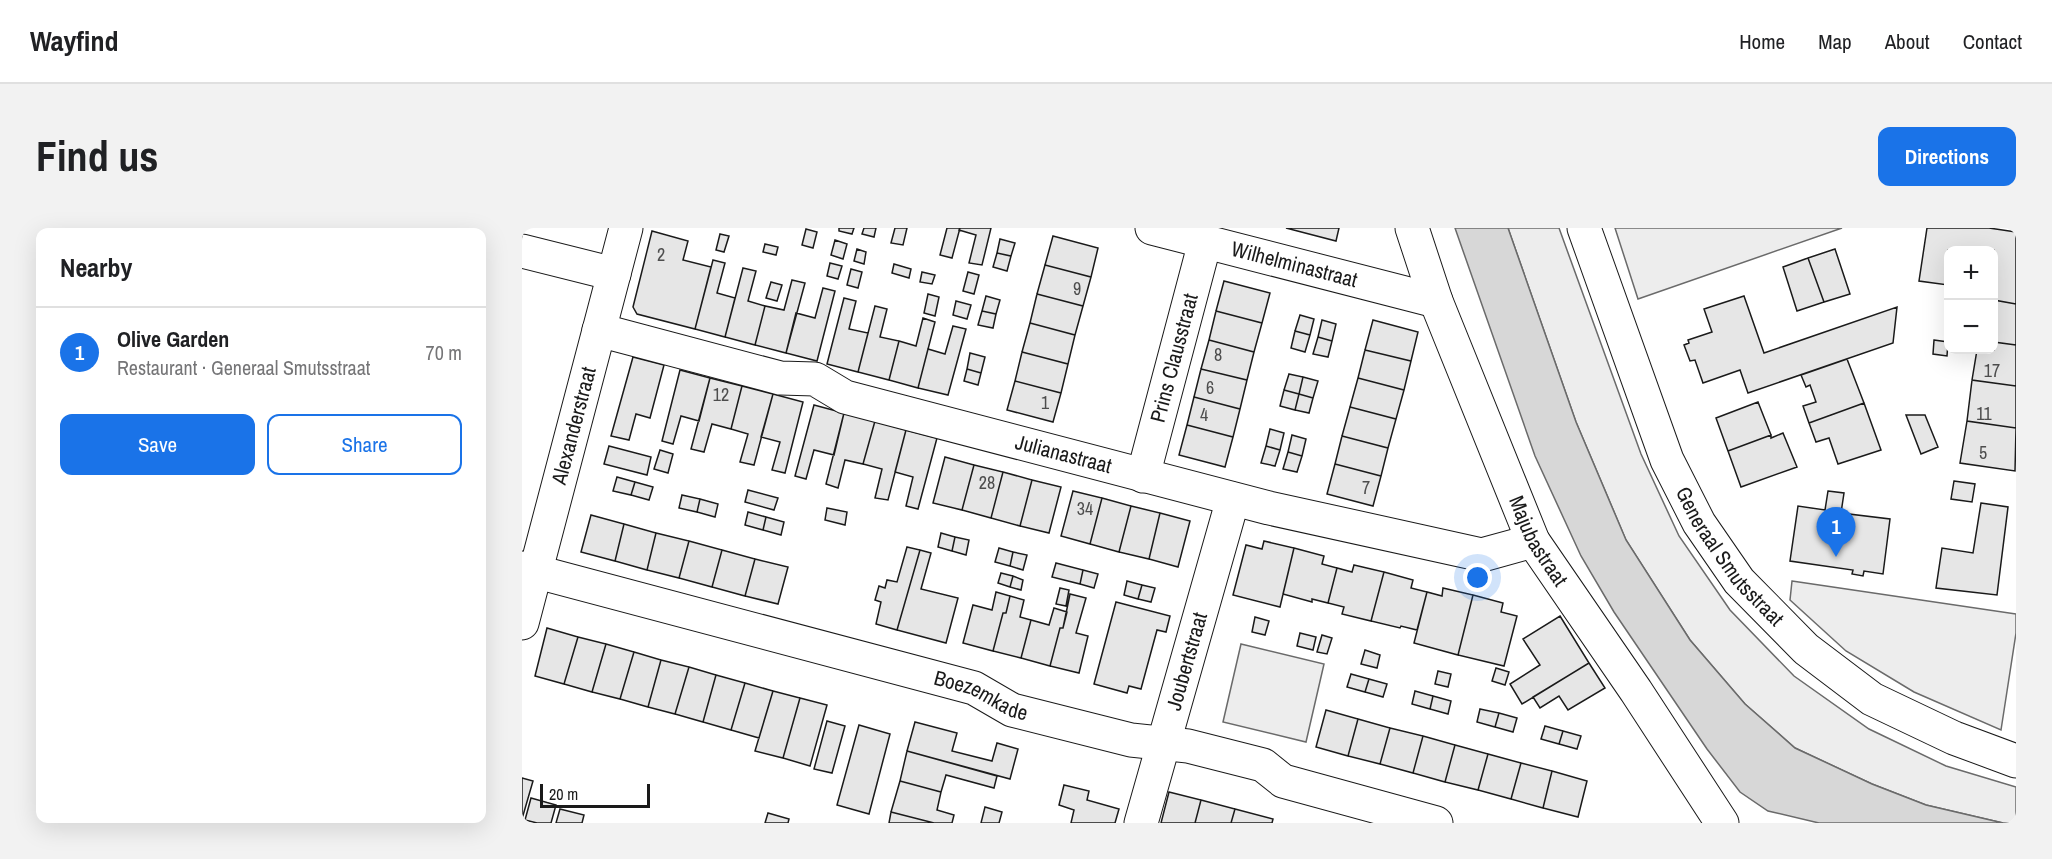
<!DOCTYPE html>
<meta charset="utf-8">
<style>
body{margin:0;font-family:"Archivo Narrow",sans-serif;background:#f2f2f2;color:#202124}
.controls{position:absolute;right:18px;top:18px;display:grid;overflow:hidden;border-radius:12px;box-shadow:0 6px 24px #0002}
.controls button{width:54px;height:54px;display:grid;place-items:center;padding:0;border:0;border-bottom:2px solid #e0e0e0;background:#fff;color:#202124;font:30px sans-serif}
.scale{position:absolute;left:18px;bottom:15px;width:110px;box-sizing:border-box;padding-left:6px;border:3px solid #1a1a1a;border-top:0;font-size:16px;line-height:21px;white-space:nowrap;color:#1a1a1a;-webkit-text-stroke:4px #fff;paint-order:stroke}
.you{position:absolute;left:956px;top:350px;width:21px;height:21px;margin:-15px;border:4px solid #fff;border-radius:50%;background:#1a73e8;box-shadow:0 0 0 9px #1a73e833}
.badge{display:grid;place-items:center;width:39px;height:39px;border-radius:50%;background:#1a73e8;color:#fff;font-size:20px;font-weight:700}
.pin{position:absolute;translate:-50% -50px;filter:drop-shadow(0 2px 3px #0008)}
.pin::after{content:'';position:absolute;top:32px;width:21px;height:18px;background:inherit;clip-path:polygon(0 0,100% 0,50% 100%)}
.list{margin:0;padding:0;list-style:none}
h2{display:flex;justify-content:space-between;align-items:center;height:78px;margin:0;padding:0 24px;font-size:26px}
h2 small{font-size:20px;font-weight:400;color:#757577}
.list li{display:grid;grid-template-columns:39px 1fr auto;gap:18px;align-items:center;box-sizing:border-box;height:90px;padding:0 24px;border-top:2px solid #e0e0e0}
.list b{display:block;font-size:22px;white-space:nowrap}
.list p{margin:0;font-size:20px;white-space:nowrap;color:#757577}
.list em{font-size:20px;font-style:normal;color:#757577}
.actions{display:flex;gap:12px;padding:18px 24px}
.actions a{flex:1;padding:14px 0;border:2px solid #1a73e8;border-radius:12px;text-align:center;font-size:21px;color:#1a73e8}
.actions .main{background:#1a73e8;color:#fff}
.map{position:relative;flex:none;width:1494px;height:595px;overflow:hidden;border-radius:12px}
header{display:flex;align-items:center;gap:36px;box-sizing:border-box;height:84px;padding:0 30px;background:#fff;border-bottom:2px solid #e0e0e0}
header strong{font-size:28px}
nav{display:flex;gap:33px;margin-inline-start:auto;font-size:21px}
.intro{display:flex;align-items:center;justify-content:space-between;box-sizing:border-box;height:144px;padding:0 36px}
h1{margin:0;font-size:42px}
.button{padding:15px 27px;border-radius:12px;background:#1a73e8;color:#fff;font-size:21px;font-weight:700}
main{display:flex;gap:36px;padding:0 36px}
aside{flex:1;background:#fff;border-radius:12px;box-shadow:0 6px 24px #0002}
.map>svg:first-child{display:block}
.built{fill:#ededed;stroke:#6a6a6a;stroke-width:1.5}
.water{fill:#d7d7d7;stroke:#6a6a6a;stroke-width:1.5}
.building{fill:#e6e6e6;stroke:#1a1a1a;stroke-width:1.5}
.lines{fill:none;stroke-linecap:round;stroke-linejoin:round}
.minor-casing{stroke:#1a1a1a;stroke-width:35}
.minor{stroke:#fff;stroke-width:33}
.labels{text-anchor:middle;stroke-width:4.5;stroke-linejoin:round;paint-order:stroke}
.number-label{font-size:18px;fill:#4d4d4d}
.street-label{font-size:21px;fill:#1a1a1a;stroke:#fff}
</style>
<header>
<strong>Wayfind</strong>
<nav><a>Home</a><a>Map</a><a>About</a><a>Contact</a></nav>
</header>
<div class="intro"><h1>Find us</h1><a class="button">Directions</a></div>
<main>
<aside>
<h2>Nearby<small></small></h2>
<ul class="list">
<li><span class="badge">1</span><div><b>Olive Garden</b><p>Restaurant · Generaal Smutsstraat</p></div><em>70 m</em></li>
</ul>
<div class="actions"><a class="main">Save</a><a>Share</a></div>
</aside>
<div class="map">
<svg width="1494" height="595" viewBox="0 0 1494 595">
<rect width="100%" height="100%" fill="#fff"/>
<path class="built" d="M986 0H1037L1119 226 1157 308 1208 382 1272 448 1347 501 1424 538 1494 559V595H1481L1404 577 1350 556 1273 520 1223 476 1168 412 1104 312 1054 194Z
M1093 0H1320L1116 71Z
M1270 353 1494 386V405L1479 502 1392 464 1324 423 1268 372Z
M719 416 802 436 784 514 701 494Z"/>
<path class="water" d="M933 0H986L1054 194 1104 312 1168 412 1223 476 1273 520 1350 556 1404 577 1481 595H1297L1246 583 1218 564 1185 521 1092 384 1059 328 1013 228Z"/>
<path class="building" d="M317 0H332L330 6 317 3Z
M342 0H354L352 9 340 6Z
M373 0H385L381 17 369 15Z
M425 0H438L430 30 418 27Z
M438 0H469L460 37 447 35 454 7 437 2Z
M764 0H817L814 13Z
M1405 0H1467L1494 4V76L1472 72V22H1426V57L1397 53Z
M284 1 295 4 291 20 280 17Z
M130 3 166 13 161 32 189 39 173 101 115 86 111 79Z
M198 6 207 8 202 24 194 22Z
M531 8 576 20 569 49 523 37Z
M478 11 493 15 489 28 475 25Z
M313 12 325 16 321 31 309 27Z
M243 16 256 19 254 27 241 24Z
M335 21 344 24 342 36 332 33Z
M1313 21 1328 66 1302 74 1286 30Z
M475 25 489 28 485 43 471 39Z
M1286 30 1302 74 1275 83 1261 39Z
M191 32 203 35 195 65 213 70 203 109 173 101Z
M308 35 320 38 316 51 305 48Z
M372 36 389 41 387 50 370 45Z
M523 37 569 49 561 78 515 66Z
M221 40 234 43 226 73 243 78 233 117 203 109Z
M329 41 340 44 336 60 325 57Z
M400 44 413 47 410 56 398 54Z
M446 44 457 47 452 66 441 63Z
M270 52 283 55 264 125 233 117 243 78 262 82Z
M702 53 748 65 740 95 694 83Z
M249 54 260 57 255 73 244 70Z
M301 60 313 63 295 133 264 125 274 85 293 90Z
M406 66 417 69 413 88 402 85Z
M515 66 561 78 553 107 508 95Z
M464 68 478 72 474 86 460 83Z
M1222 68 1242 125 1375 79 1371 115 1226 165 1218 142 1181 155 1173 132 1168 133 1162 117 1167 115 1166 112 1190 104 1182 81Z
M322 70 334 73 327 101 346 105 336 144 305 136Z
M1472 72 1494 76V117L1472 114Z
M434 73 449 77 445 91 431 87Z
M353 78 365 81 358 109 377 113 367 152 336 144Z
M460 83 474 86 471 100 456 97Z
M694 83 740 95 732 124 687 112Z
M778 87 792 91 788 107 773 103Z
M401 90 413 94 396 160 367 152 377 113 394 118Z
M800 92 814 96 810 113 796 109Z
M851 92 896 104 889 133 843 122Z
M508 95 553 107 546 136 500 124Z
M431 98 444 101 426 167 396 160 406 121 423 126Z
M773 103 788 107 783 124 769 120Z
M796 109 810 113 806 129 791 126Z
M687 112 732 124 725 152 679 141Z
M1412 112 1426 114 1425 128 1411 126Z
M1472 114 1494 117V158L1450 152 1455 122H1472Z
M843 122 889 133 882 162 836 150Z
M500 124 546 136 539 165 493 153Z
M448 125 463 129 459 145 445 141Z
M111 129 142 137 128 190 114 186 107 212 89 208Z
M1325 131 1342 175 1287 195 1281 178 1294 174 1288 157 1284 159 1279 147Z
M445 141 459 145 456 157 442 153Z
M679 141 725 152 718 181 672 169Z
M158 142 188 150 177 193 159 188 151 216 140 213Z
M767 146 781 149 777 166 762 162Z
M781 149 796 153 791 170 777 166Z
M188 150 220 158 209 201 190 196 182 224 169 221Z
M836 150 882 162 874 191 828 179Z
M1450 152 1494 158V200L1445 193Z
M493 153 539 165 531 194 485 182Z
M220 158 251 166 232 237 218 234 226 206 209 201Z
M762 162 777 166 773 182 758 178Z
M251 166 281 174 263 245 250 242 258 214 239 209Z
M777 166 791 170 787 185 773 182Z
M672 169 718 181 711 209 665 197Z
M1236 174 1249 207 1206 223 1194 190Z
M1342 175 1359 222 1316 236 1307 210 1294 214 1287 195Z
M292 177 322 185 312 227 292 222 284 251 273 248Z
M828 179 874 191 866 220 820 208Z
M322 185 353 193 341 236 323 232 316 260 304 256Z
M1384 187H1403L1416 219 1399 226Z
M353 193 384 202 366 272 353 270 360 241 341 236Z
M1445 193 1494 200 1493 243 1438 235Z
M665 197 711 209 703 239 657 227Z
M748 201 762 205 758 222 744 218Z
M384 202 415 210 396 281 384 278 391 249 373 244Z
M1261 205 1275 239 1219 259 1206 223 1249 207V210Z
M770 207 784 211 780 228 766 224Z
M820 208 866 220 859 248 813 236Z
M87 218 129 229 125 247 82 236Z
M744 218 758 222 753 238 739 235Z
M138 222 151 226 146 245 132 241Z
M766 224 780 228 775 244 761 241Z
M423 229 452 237 440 282 411 275Z
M813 236 859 248 851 278 805 266Z
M452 237 481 244 469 290 440 282Z
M481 244 510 252 498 298 469 290Z
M95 249 113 254 109 267 91 263Z
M510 252 539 259 527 305 498 298Z
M1432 253 1453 256 1450 274 1429 271Z
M113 254 131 259 127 272 109 267Z
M226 262 256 270 252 282 223 274Z
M551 263 580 270 568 316 539 308Z
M1306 263 1322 265 1319 285 1368 291 1361 346 1342 343 1341 348 1330 346 1331 342 1268 333 1276 278 1303 282Z
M160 267 178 271 175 284 157 280Z
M580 270 609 278 597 324 568 316Z
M178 271 196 276 193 289 175 284Z
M1459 275 1486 279 1475 367 1414 360 1420 320 1451 325Z
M609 278 638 285 627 331 597 324Z
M305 280 325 284 323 297 303 292Z
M226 284 244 289 241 302 223 297Z
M638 285 668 293 656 339 627 331Z
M69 287 102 296 93 333 59 324Z
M244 289 262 294 259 307 241 302Z
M102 296 134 305 125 342 93 333Z
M134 305 167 313 157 350 125 342Z
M419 305 433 309 430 323 416 319Z
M433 309 447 312 444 327 430 323Z
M167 313 200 322 190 359 157 350Z
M742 313 772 320 758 379 711 367 724 317 740 321Z
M385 319 398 322 375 402 354 396 359 374 353 372 357 358 363 360 365 352 375 354Z
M477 320 491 324 488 338 473 334Z
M772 320 802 328 800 336 815 340 806 375 790 371V374L761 366Z
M200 322 233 331 223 368 190 359Z
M398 322 409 325 399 361 436 370 424 415 375 402Z
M491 324 505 327 501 342 488 338Z
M233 331 266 339 256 376 223 368Z
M534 335 561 342 558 356 530 349Z
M832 337 862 344 849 393 820 386 822 379 806 375 815 340 830 344Z
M561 342 576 346 572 360 558 356Z
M862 344 891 352 889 360 905 364 895 402 879 398 878 400 849 393Z
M479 345 491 348 488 359 476 355Z
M491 348 501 352 499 362 488 359Z
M605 353 620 357 616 371 602 367Z
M620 357 633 360 629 374 616 371Z
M538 360 547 362 544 378 534 376Z
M921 360 951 367 936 427 892 415 905 364 920 368Z
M474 364 488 368 484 385H481L471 423 441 415 451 377 470 382Z
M548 366 564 370 554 405 566 408 557 445 528 438 538 400H541Z
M951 367 981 375 979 384 995 388 982 438 936 427Z
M488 368 502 372 498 389 509 392 499 430 471 423 481 385H484Z
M594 374 648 388 644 404 635 402 619 461 607 458 605 465 572 456Z
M532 380 545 384 541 400H538L528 438 499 430 509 392 527 397Z
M1038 388 1067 435 1000 476 988 456 1018 437 1001 411Z
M733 389 747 393 743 407 730 404Z
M25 400 56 409 42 456 13 448Z
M778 405 794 409 791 422 775 418Z
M800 407 810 410 805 426 795 424Z
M56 409 84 416 70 464 42 456Z
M84 416 112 424 98 471 70 464Z
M843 422 858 427 855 440 839 436Z
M112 424 139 432 126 479 98 471Z
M139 432 167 439 153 486 126 479Z
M1067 435 1083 460 1046 482 1037 468 1018 480 1011 469Z
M167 439 194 447 181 494 153 486Z
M974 440 987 444 983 457 970 453Z
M916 443 929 446 926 459 913 456Z
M829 446 847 451 843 464 825 459Z
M194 447 223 455 209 502 181 494Z
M847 451 865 456 861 469 843 464Z
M223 455 251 463 237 510 209 502Z
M251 463 278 470 261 530 233 523Z
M893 463 911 468 908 481 890 476Z
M911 468 929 473 926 486 908 481Z
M278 470 305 477 288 538 261 530Z
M958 481 977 485 973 499 955 494Z
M804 482 836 491 826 528 794 519Z
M977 485 995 490 991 504 973 499Z
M836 491 868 500 858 536 826 528Z
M305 493 323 498 310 545 292 541Z
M393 494 435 505 430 523 470 533 475 515 496 521 488 551 385 523Z
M337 497 368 506 347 586 315 577Z
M1023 498 1041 503 1037 516 1019 511Z
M868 500 901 508 891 545 858 536Z
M1041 503 1059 508 1055 521 1037 516Z
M901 508 933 517 923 554 891 545Z
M933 517 966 526 956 562 923 554Z
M385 523 475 548 472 560 424 547 419 564 378 553Z
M966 526 999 535 989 571 956 562Z
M999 535 1030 543 1021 580 989 571Z
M1030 543 1065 553 1056 589 1021 580Z
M0 550 11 553 0 591Z
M378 553 419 564 415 582 432 587 430 595H412L369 584Z
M542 557 567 563 565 572 597 581 593 595H549L552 582 537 577Z
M647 564 679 572 673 595H639Z
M9 570 34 577 29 595H15L3 592Z
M679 572 713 581 709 595H673Z
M463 579 480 584 477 595H459Z
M38 581 62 587 60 595H34Z
M713 581 751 591 750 595H709Z
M369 584 412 595H367Z
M246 585 267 591 266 595H243Z"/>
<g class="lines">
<g class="minor-casing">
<g id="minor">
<path id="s1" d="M630 0 914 73"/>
<path id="s2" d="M890 0 914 73 1011 313 1114 463 1200 595"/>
<path id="s3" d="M1062 0 1145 232 1177 295 1217 353 1284 421 1350 471 1432 510 1494 533"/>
<path d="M0 23 92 46"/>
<path id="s4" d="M77 102 258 150 293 151 323 169 747 280 960 327 1011 313"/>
<path id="s5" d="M621 248 683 14"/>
<path id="s6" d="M0 340 452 460 490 482 609 512 666 518 741 537 761 553 914 595"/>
<path id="s7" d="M0 395 104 0"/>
<path id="s8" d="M619 595 711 271"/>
</g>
</g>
<use href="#minor" class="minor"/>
</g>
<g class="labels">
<g class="number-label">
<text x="139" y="33">2</text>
<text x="555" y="67">9</text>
<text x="696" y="133">8</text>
<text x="1470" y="149">17</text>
<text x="688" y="166">6</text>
<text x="199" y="173">12</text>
<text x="523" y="181">1</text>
<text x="1462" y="192">11</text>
<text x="682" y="193">4</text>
<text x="1461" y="231">5</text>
<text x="465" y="261">28</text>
<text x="844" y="266">7</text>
<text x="563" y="287">34</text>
</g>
<g class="street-label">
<text dy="7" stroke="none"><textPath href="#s1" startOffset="147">Wilhelminastraat</textPath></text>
<text dy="7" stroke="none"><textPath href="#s5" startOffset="122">Prins Clausstraat</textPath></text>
<text dy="7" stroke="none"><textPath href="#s7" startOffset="204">Alexanderstraat</textPath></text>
<text dy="7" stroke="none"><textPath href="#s4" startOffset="483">Julianastraat</textPath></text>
<text dy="7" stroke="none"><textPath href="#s2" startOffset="338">Majubastraat</textPath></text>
<text dy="7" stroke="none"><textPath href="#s3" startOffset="362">Generaal Smutsstraat</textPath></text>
<text dy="7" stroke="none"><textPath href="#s8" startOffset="168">Joubertstraat</textPath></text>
<text dy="7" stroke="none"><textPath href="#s6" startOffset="477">Boezemkade</textPath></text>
</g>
</g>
</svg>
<div class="controls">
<button>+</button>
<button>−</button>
</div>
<div class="scale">20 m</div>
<div class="you"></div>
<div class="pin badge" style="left:1314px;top:329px">1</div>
</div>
</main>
